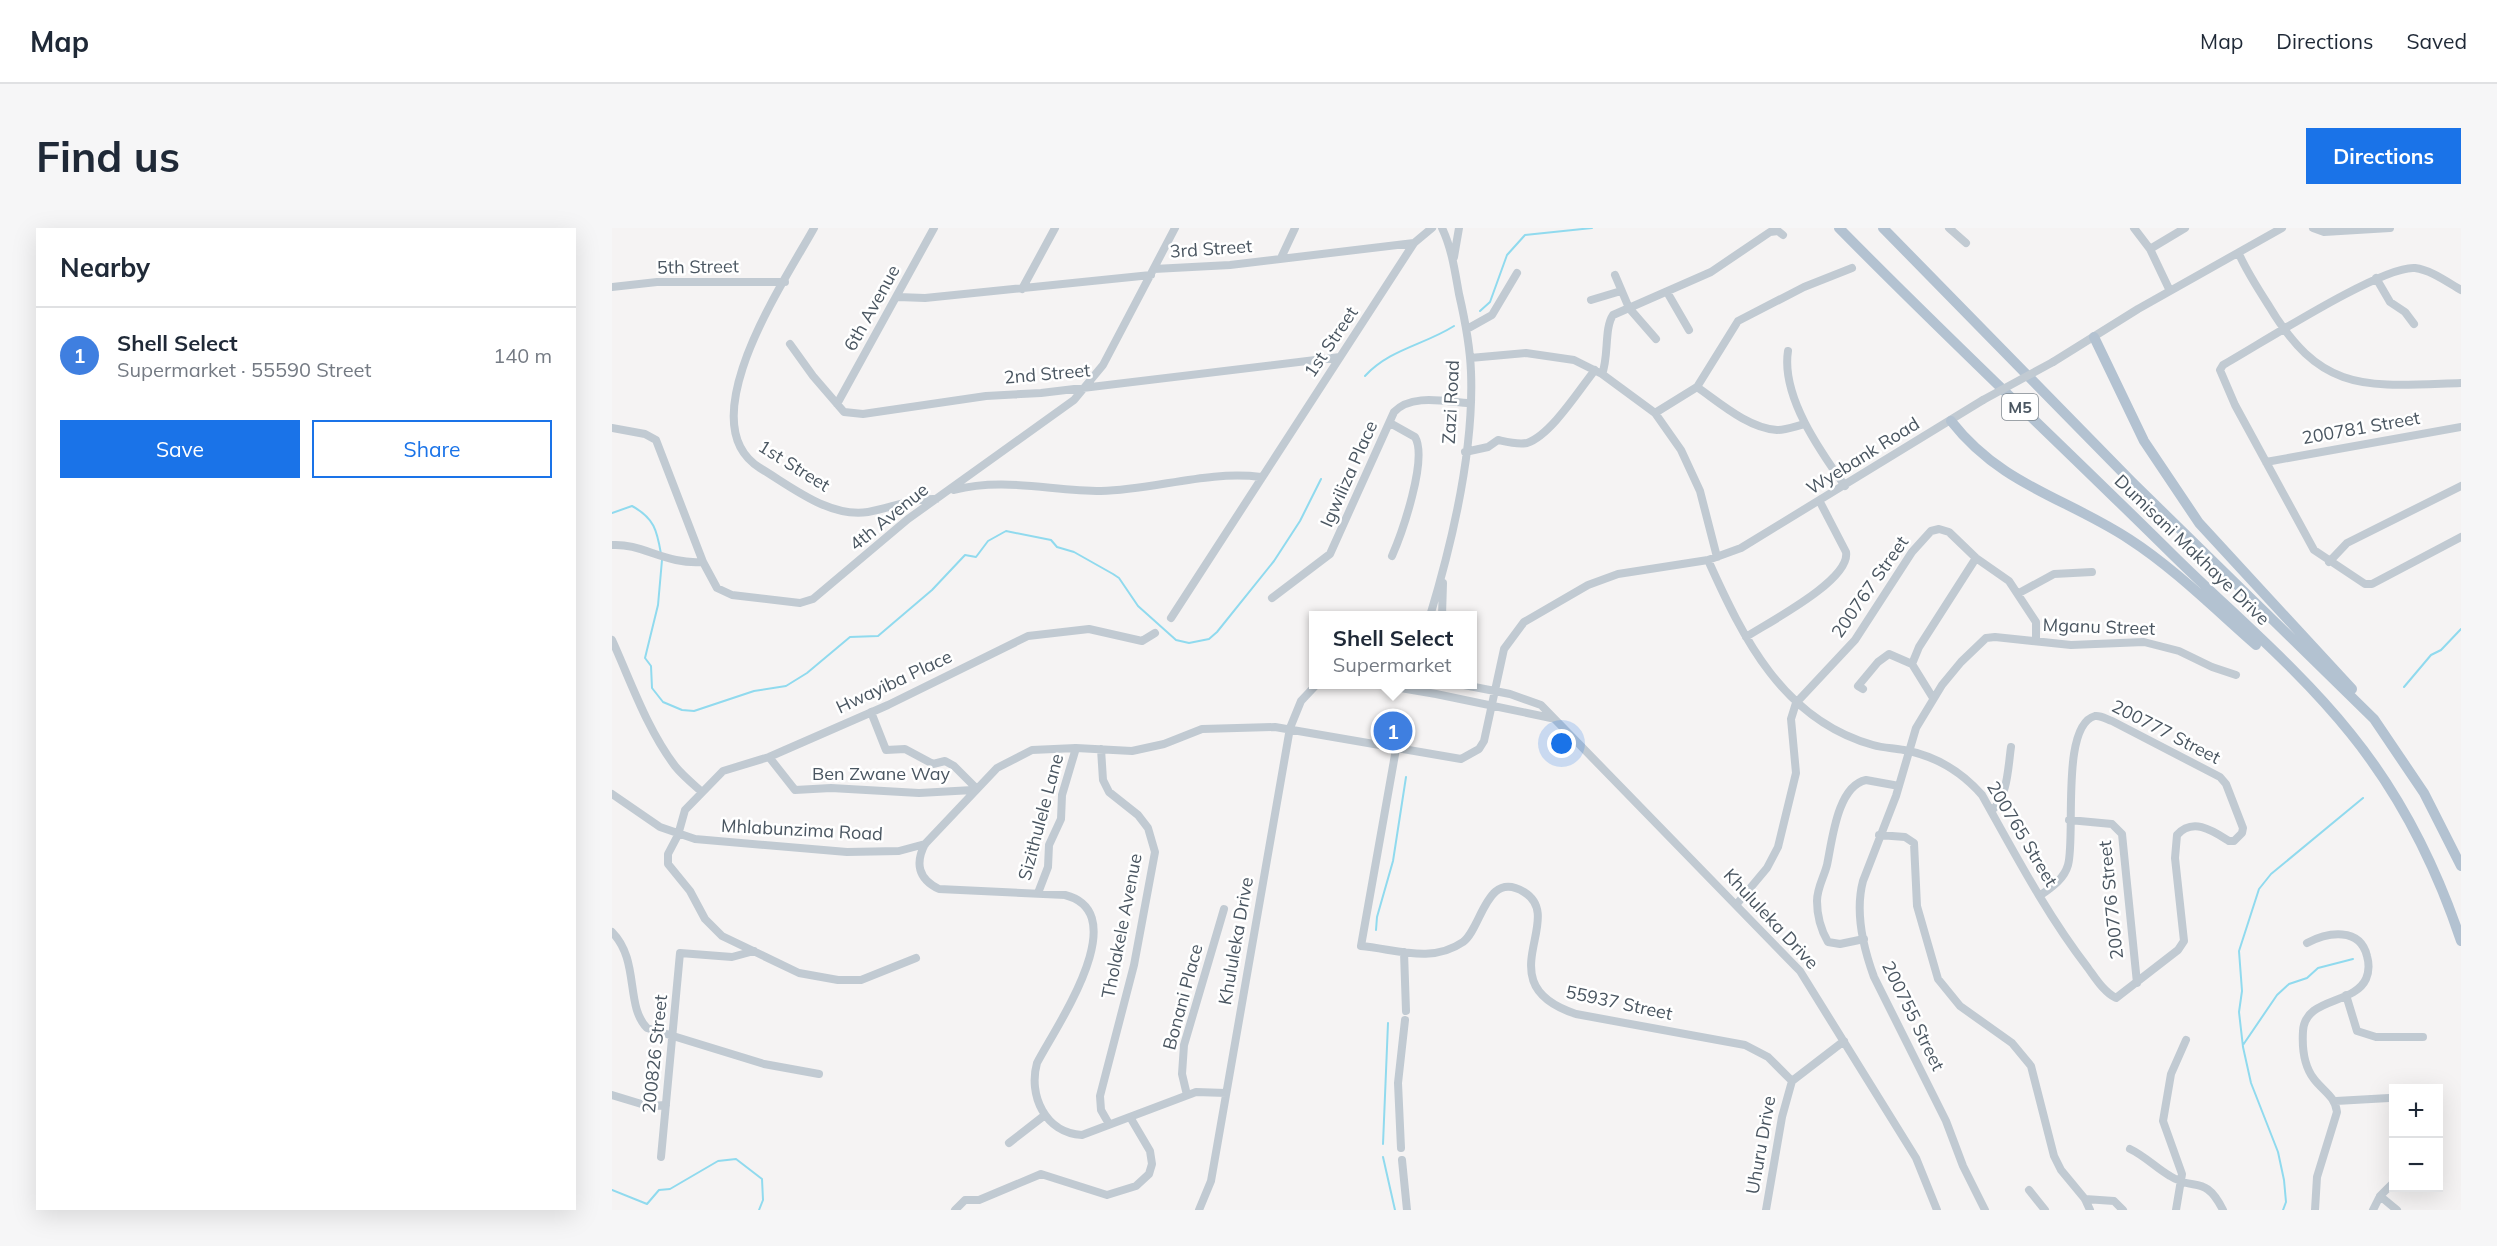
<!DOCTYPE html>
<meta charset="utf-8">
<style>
body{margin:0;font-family:Mulish,sans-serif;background:#f6f6f7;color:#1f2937}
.controls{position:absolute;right:18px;bottom:18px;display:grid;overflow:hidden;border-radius:0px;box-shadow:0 6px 24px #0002}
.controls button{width:54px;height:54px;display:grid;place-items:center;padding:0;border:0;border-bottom:2px solid #e0e1e3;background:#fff;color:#1f2937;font:30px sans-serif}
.you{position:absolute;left:950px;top:516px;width:21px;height:21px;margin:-15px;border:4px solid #fff;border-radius:50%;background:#1a73e8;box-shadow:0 0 0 9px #1a73e833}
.badge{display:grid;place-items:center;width:39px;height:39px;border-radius:50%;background:#1a73e8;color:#fff;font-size:20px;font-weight:700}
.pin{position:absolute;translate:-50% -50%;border:3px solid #fff;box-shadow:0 2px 6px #0006}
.popup{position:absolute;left:697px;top:383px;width:168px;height:78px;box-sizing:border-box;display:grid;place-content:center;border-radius:0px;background:#fff;filter:drop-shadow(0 2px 4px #0005);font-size:20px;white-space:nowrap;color:#747a83}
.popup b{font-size:22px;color:#1f2937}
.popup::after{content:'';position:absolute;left:50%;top:100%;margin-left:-12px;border:12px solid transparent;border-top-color:#fff}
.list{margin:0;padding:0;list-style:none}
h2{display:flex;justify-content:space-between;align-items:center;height:78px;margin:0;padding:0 24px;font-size:26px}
h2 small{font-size:20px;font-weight:400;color:#747a83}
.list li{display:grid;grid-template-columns:39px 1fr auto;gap:18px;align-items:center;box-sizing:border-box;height:96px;padding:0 24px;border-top:2px solid #e0e1e3}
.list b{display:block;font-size:22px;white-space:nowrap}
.list p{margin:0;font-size:20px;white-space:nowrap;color:#747a83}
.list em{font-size:20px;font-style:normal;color:#747a83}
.actions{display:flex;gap:12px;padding:18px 24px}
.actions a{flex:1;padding:14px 0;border:2px solid #1a73e8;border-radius:0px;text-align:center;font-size:21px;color:#1a73e8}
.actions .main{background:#1a73e8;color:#fff}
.map{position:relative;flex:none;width:1849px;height:982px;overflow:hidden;border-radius:0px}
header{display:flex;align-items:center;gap:36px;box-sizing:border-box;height:84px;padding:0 30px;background:#fff;border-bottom:2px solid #e0e1e3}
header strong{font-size:28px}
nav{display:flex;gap:33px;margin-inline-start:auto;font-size:21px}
.intro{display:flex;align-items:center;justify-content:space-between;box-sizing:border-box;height:144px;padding:0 36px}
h1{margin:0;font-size:42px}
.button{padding:15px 27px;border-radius:0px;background:#1a73e8;color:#fff;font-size:21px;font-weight:700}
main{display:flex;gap:36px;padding:0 36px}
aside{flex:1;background:#fff;border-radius:0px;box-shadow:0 6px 24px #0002}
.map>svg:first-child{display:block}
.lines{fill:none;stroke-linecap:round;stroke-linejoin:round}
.stream{stroke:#90daee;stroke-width:2}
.minor{stroke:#c1cad2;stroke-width:8}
.major{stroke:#b3c2d1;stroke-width:10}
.minor-bridge{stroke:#c1cad2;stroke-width:8}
.labels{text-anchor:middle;stroke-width:5;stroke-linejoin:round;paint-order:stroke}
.shield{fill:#fff;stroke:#808990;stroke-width:1.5}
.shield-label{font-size:16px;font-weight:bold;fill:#4a5661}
.street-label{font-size:18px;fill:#4a5661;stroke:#fff}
</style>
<header>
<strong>Map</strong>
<nav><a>Map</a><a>Directions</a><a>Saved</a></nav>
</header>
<div class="intro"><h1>Find us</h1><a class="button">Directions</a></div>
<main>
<aside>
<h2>Nearby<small></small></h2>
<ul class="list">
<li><span class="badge" style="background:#3f7fe0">1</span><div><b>Shell Select</b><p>Supermarket · 55590 Street</p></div><em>140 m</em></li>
</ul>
<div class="actions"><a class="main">Save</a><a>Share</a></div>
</aside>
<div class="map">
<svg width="1849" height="982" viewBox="0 0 1849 982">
<rect width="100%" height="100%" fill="#f5f3f3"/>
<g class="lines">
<path class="stream" d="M868 83 878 74 895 27 913 7 980 0
M753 148C778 121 812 117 842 98
M0 285 20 278C42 290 45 302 49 326
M50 332 46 377 33 430 39 438 40 460 51 474 70 482 82 483 142 463 174 458 195 445 238 409 266 408 320 362 353 327 364 329 376 313 394 303 439 312 445 319 462 324 501 346 507 350 526 378 564 412 577 415 597 411 605 404 662 333 688 293 709 251
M1792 459 1819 427 1829 422 1849 401
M764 702 765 689 781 633 794 549
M1631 817 1665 767 1677 756 1695 750 1706 740 1741 731
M771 916 776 795
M771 929 783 982
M0 962 35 976 47 962 58 961 106 933 124 931 150 951 151 972 147 982
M1671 982 1674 974 1672 952 1666 924 1639 855 1631 819 1627 784 1630 763 1627 723 1647 661 1659 646 1751 570"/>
<path class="minor" d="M202 0C174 51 75 195 148 240 180 259 217 290 256 284 279 280 300 270 324 271
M1337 0 1354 15
M1522 0 1538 21 1558 63
M1701 0 1712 4 1778 0
M1538 21 1573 0
M1627 26C1635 44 1646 61 1657 78 1710 167 1755 158 1849 155
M842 29 847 0
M669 30 683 0
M542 41 618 37 802 15
M1003 47 1017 80 1044 111
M1764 50 1778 74 1793 84 1802 96
M0 59 45 54H173
M410 61 443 0
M1849 62C1835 54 1819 42 1803 40 1770 37 1647 117 1611 137L1608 142 1623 177 1702 322 1753 356H1760L1849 309
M1055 64 1077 102
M286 69 313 70 539 47
M979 72 1009 63
M855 101 880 87 905 45
M178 116 201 148 232 184 251 186 374 168 429 165 728 129
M1176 123C1169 168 1208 223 1233 258
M858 130 914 125 962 132 990 146 1043 185 1069 222 1088 263 1105 329
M1441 134 1526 81 1670 0
M990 146C997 129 992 100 1001 87L1099 44 1158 4 1166 3 1171 7
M1085 159C1108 175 1136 200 1165 202 1174 202 1184 198 1193 196
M225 176 322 0
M1043 185 1085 159 1126 93 1192 59 1240 40
M778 195 803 209C816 231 790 305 780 328
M0 200 33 206 44 212 91 334 105 360 120 367 188 375 201 371 296 291 462 172 491 137 563 0
M853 224 876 219 886 212C895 214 906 217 915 215 939 207 967 162 983 142
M1654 234 1849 199
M342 262C391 249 439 263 489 263 542 262 596 242 649 249
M0 317C30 315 54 337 91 334
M1096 332C1131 410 1171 492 1261 517 1271 520 1282 520 1292 522 1324 528 1349 543 1370 567 1403 626 1435 687 1476 740 1484 751 1492 764 1504 770L1566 722 1572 713 1563 630 1565 607C1581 589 1601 603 1617 613H1622L1630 605 1631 600 1614 556 1608 549 1500 493C1494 491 1489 487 1483 488 1448 497 1464 610 1456 637 1452 651 1440 659 1429 667
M1717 334 1735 315 1849 258
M1407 365 1442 346 1480 344
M660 370 718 326 782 184C800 165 834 174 858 175
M818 388C840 315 862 220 859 144 858 117 853 92 847 66 843 44 840 21 830 0
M830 388 831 355
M559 390 802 15 820 0
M1134 409C1157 394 1239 352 1234 324L1208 274
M0 412C19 454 35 501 63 538 70 547 81 556 90 564
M1300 436 1307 419 1364 330
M765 456 824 466 939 490
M847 456 898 466 929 477 1188 743 1304 930 1325 982
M1251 461 1246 458 1266 434 1277 426 1300 436 1321 470
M259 484 274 522 293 521 321 536 333 533 342 538 364 560
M489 521 491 552 497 564 526 587 536 600 543 624 522 737 488 868 489 882 497 896
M784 521 749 718C784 721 819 736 851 714 870 700 874 641 912 664 956 691 873 756 964 786L1133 817 1156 829 1180 853
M157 529 183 562 219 560 307 565 361 562
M0 566 48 599 83 611 235 624 287 623 313 616
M1379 583C1396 570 1396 539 1399 519
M1457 592 1500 596 1510 606 1525 755
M1267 607 1293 609 1302 615 1305 678 1326 751 1348 778 1400 815 1419 838 1442 928 1449 942 1473 971 1478 982
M426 665 436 639 437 617 449 591 450 567 464 520
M1124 677 1155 640 1166 619 1184 545 1179 491 1184 475 1243 412 1300 324 1319 303 1327 301 1337 304 1364 330 1397 353 1424 394V413
M0 704C28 732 13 778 35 800L152 836 207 846
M1252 711 1228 716 1216 714C1209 702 1205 686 1205 673 1205 660 1212 649 1215 637 1220 614 1225 558 1254 552L1287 558
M1695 715C1716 704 1748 699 1755 728 1757 735 1757 744 1754 751 1742 777 1693 769 1691 803 1690 819 1692 838 1702 851 1711 863 1723 868 1725 884L1705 949 1703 982
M792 724 794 783
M304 730 249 752H226L187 745 110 708 93 691 78 663 56 636V626L66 607 73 582 111 543 157 529 276 477 416 408 477 401 530 413 543 405
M1734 767 1745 803 1764 809H1811
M614 865 584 864 470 907C433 905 416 867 425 835 443 800 524 685 453 667L327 661C306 651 303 635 313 616L385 540 420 522 464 520 520 523 552 516 590 501 663 499 849 531 867 521 872 513 892 421 912 394 976 357 1006 346 1096 332 1129 320 1371 172
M0 867 36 878 54 877
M575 867 570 846 572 817 612 681
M1724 873 1777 870
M397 915 433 887
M789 920 786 855 793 792
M1518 921C1533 928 1544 940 1558 948 1583 964 1593 946 1611 982
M49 929 68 725 120 729 142 723
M790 932 795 982
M1417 962 1433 982
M1768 968 1785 982
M1473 971 1502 973 1511 982
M343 982 353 972H367L429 946 495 967 524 958 537 946 540 936 538 923 518 889
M587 982 599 953 678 500 689 473 705 456
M1154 982 1170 889 1180 853 1232 813
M1373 982 1351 938 1334 893 1262 749C1251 719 1243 683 1251 653L1284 568 1304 500 1330 457 1349 434 1374 410 1383 409 1459 417 1532 414 1567 423 1600 439 1624 447
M1564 982 1570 946 1551 893 1559 846 1574 812
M1761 982 1768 968 1782 954"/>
<path class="major" d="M1227 0C1337 112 1452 219 1563 329 1622 387 1688 442 1739 506 1789 568 1824 638 1849 713
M1271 0 1520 254 1762 491 1812 565 1849 638
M1482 109 1532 213 1587 295 1740 461
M1339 193C1390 258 1453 269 1517 311 1562 340 1604 382 1644 417"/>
<path class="minor-bridge" d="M1371 172 1441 134"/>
</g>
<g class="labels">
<rect class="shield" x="1390" y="166" width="36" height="26" rx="4.5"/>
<g class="shield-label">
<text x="1408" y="185">M5</text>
</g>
<g class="street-label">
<text transform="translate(599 21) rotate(-4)" y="6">3rd Street</text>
<text transform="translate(86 39) rotate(-1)" y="6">5th Street</text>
<text transform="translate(260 80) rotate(-61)" y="6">6th Avenue</text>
<text transform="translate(719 114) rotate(-56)" y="6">1st Street</text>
<text transform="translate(435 146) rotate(-5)" y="6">2nd Street</text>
<text transform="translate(839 174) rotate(-87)" y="6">Zazi Road</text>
<text transform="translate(1749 200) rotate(-10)" y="6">200781 Street</text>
<text transform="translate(1251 228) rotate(-32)" y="6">Wyebank Road</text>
<text transform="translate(182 238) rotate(32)" y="6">1st Street</text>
<text transform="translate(737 246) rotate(-66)" y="6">Igwiliza Place</text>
<text transform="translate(277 289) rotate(-39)" y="6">4th Avenue</text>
<text transform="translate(1580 322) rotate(44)" y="6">Dumisani Makhaye Drive</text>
<text transform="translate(1258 359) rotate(-55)" y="6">200767 Street</text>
<text transform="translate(1487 399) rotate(2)" y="6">Mganu Street</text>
<text transform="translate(282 454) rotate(-25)" y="6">Hwayiba Place</text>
<text transform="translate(1554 504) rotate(27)" y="6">200777 Street</text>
<text x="269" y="552">Ben Zwane Way</text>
<text transform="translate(429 589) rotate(-75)" y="6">Sizithulele Lane</text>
<text transform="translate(190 602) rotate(3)" y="6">Mhlabunzima Road</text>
<text transform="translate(1410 606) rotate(59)" y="6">200765 Street</text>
<text transform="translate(1499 672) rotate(-96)" y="6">200776 Street</text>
<text transform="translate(1159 691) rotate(47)" y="6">Khululeka Drive</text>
<text transform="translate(510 698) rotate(-79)" y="6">Tholakele Avenue</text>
<text transform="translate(624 713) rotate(-80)" y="6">Khululeka Drive</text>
<text transform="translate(571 769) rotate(-75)" y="6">Bonani Place</text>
<text transform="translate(1007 775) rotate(12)" y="6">55937 Street</text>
<text transform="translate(1301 788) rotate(64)" y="6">200755 Street</text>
<text transform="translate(43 826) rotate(-84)" y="6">200826 Street</text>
<text transform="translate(1149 917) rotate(-80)" y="6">Uhuru Drive</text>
</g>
</g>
</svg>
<div class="controls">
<button>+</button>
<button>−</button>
</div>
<div class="you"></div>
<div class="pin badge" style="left:781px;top:503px;background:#3f7fe0">1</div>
<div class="popup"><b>Shell Select</b>Supermarket</div>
</div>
</main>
